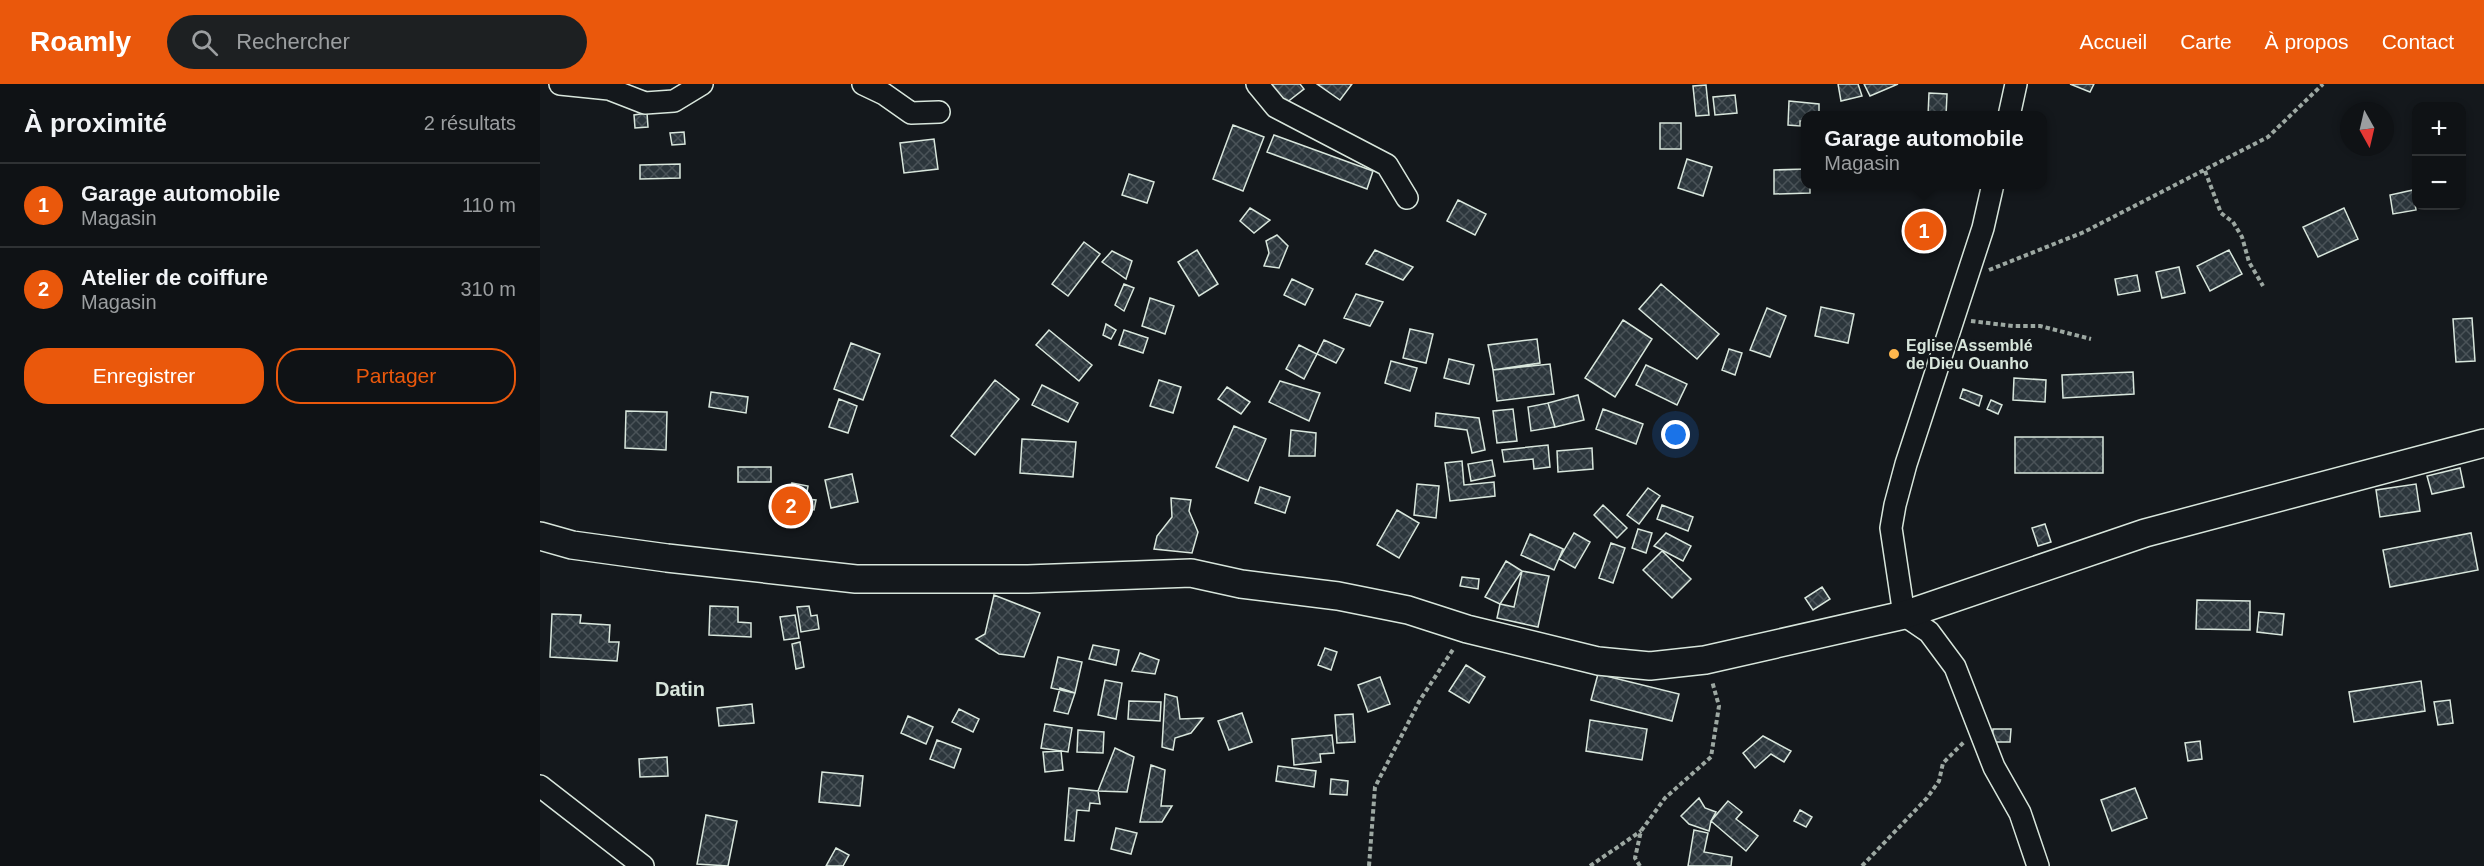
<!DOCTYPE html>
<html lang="fr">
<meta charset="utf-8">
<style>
body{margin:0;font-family:Helvetica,sans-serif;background:#1d2022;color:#f1f3f6}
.controls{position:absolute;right:18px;top:18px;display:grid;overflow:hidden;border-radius:12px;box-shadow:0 3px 9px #0003}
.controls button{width:54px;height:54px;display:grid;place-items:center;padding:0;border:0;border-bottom:2px solid #2f3234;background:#0f1215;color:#f1f3f6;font:30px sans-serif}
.compass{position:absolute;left:1800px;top:18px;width:54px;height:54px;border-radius:50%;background:#0f1215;box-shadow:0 3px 9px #0003;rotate:172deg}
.you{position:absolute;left:1136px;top:351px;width:21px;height:21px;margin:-15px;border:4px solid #fff;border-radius:50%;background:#1a73e8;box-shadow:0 0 0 9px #1a73e833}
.badge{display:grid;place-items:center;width:39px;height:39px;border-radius:50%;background:#ea580c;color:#fff;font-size:20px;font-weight:700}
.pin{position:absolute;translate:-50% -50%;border:3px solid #fff;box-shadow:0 2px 6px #0006}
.popup{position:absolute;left:1261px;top:27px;width:246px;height:78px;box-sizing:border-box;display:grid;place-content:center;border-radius:12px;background:#0f1215;filter:drop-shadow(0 2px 4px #0005);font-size:20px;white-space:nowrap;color:#9b9ea0}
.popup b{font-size:22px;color:#f1f3f6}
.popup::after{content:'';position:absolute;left:50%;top:100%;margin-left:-12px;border:12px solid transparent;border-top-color:#0f1215}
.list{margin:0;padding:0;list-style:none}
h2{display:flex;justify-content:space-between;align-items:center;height:78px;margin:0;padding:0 24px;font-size:26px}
h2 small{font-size:20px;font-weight:400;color:#9b9ea0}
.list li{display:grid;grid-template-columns:39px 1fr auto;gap:18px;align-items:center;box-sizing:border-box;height:84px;padding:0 24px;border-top:2px solid #2f3234}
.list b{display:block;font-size:22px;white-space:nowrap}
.list p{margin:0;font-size:20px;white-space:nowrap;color:#9b9ea0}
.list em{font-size:20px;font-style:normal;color:#9b9ea0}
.actions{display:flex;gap:12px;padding:18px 24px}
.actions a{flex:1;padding:14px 0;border:2px solid #ea580c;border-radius:24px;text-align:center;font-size:21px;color:#ea580c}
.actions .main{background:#ea580c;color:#fff}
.icon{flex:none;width:33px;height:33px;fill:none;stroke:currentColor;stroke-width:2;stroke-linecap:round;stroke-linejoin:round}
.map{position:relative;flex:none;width:1944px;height:782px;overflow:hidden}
header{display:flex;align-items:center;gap:36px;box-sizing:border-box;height:84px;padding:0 30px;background:#ea580c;color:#fff}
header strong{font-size:28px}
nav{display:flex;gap:33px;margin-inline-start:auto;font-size:21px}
.search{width:420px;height:54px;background:#1d2022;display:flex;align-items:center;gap:15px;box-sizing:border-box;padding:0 21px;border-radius:33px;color:#9b9ea0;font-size:22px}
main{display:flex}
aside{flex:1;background:#0f1215}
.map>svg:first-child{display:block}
.building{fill:url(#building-cross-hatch);stroke:#d8e6dc;stroke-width:1.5}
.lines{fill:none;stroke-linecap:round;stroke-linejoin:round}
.minor-casing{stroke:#d8e6dc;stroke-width:24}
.major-casing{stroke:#d8e6dc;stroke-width:30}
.path{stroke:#9da8a2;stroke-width:4;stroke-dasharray:4.5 3;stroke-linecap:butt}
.minor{stroke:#14181c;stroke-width:21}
.major{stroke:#14181c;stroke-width:27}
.poi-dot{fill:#ffb74d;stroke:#14181c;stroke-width:2}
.labels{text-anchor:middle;stroke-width:4.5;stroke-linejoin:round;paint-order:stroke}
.poi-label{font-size:16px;font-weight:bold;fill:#d8e6dc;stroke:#14181c;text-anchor:start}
.quarter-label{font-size:20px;font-weight:bold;fill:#d8e6dc;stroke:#14181c}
</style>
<header>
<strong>Roamly</strong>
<div class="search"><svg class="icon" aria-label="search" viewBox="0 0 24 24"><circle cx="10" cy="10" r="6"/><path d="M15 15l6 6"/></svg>Rechercher</div>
<nav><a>Accueil</a><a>Carte</a><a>À propos</a><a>Contact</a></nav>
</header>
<main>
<aside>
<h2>À proximité<small>2 résultats</small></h2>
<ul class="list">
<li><span class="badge">1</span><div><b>Garage automobile</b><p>Magasin</p></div><em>110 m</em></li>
<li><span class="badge">2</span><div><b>Atelier de coiffure</b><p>Magasin</p></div><em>310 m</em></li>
</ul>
<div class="actions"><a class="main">Enregistrer</a><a>Partager</a></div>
</aside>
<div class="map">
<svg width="1944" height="782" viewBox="0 0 1944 782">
<defs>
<pattern id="building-cross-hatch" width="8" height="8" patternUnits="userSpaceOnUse" patternTransform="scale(1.5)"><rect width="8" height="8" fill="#2c363c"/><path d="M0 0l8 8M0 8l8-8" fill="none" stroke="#4a5358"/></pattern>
</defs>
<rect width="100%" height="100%" fill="#14181c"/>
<path class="building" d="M731 0H760L764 5 746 19Z
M777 0H812L800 16Z
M1298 0H1318L1322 12 1301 17Z
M1324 0H1358L1330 12Z
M1530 0H1554L1550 8Z
M1166 1 1169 31 1156 32 1153 2Z
M1389 9 1407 10 1406 32H1388Z
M1195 11 1197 29 1175 31 1173 13Z
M1249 17 1279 20V32H1266V37H1260V42L1248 41Z
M107 29 108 43 95 44 94 31Z
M1120 39H1141V65H1120Z
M693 41 724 53 703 107 673 95Z
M144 48 145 60 132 61 130 49Z
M734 51 833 87 827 105 727 68Z
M394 55 398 85 364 89 360 59Z
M1147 75 1172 83 1163 112 1138 104Z
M140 80V94L100 95V81Z
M1266 85V100H1270V109L1234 110V86Z
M589 90 614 98 607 119 582 111Z
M1873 106 1876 126 1853 130 1850 111Z
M918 116 946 130 935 151 907 137Z
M710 124 730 136 714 149 700 137Z
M1804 124 1818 155 1778 173 1763 143Z
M737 151 748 162 739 184 724 182 729 169 726 157Z
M544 158 560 170 528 212 512 200Z
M657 166 678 200 659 212 638 178Z
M835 166 873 183 863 196 826 180Z
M1689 166 1702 190 1670 207 1657 182Z
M572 167 592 177 586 195 562 178Z
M1639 183 1645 209 1622 214 1616 188Z
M1597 191 1600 207 1578 211 1575 195Z
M752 195 773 205 765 221 744 211Z
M584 200 594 204 584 227 575 221Z
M1121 200 1179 250 1157 275 1099 225Z
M816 210 843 218 830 242 804 234Z
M610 214 634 222 625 250 602 242Z
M1281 223 1314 230 1308 259 1275 252Z
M1227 224 1246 232 1230 273 1210 266Z
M1932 234 1935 277 1916 278 1913 235Z
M1083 236 1112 255 1075 313 1045 294Z
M566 240 576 246 571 255 563 251Z
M870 245 893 250 886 279 863 274Z
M509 246 552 281 539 297 496 261Z
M584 246 608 254 603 269 579 261Z
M997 255 1000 279 953 286 948 261Z
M784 256 804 265 796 279 777 270Z
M311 259 340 270 323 316 294 305Z
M759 261 777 270 764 295 746 285Z
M1189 265 1202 269 1195 291 1182 286Z
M909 275 934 281 929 300 904 294Z
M851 277 877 284 870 307 845 299Z
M1010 280 1014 310 957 317 953 286Z
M1106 281 1147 300 1137 321 1096 301Z
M1593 288 1594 310 1523 314 1522 291Z
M1474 294 1506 296 1505 318 1473 316Z
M455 296 479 315 435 371 411 352Z
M619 296 641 303 633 329 610 322Z
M740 297 780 309 769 337 729 318Z
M502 301 538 319 528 338 492 321Z
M687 303 710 318 701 330 678 315Z
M1423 305 1442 312 1439 322 1420 314Z
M171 308 208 313 206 329 169 323Z
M1038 311 1044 336 1015 343 1008 319Z
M299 315 317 322 308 349 289 343Z
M1451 316 1462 321 1458 330 1447 325Z
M1008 319 1015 343 991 347 988 323Z
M973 325 977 357 957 359 953 327Z
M1063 325 1103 340 1096 360 1056 345Z
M86 327 127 328 126 366 85 364Z
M896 329 939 334 945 366 932 369 927 346 895 342Z
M694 342 726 355 708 397 676 383Z
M751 346 776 349 775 372H749Z
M1475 353H1563V389H1475Z
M482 355 536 358 533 393 480 389Z
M1008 361 1010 383 994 385 993 375 964 378 962 366Z
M1052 364 1053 385 1018 388 1017 367Z
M952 376 955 392 931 397 928 380Z
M922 377 924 401 954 398 955 412 910 417 905 379Z
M198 383H231V398H198Z
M1920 384 1924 403 1892 410 1887 392Z
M312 390 318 418 291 424 285 396Z
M252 399 268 402 266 415 276 416 274 426 249 422Z
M877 400 899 402 896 434 874 431Z
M1876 400 1880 427 1840 433 1836 406Z
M720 403 750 413 745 429 715 419Z
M1108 404 1120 412 1099 440 1087 431Z
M631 414 651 416 649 427 658 448 652 469 614 465 617 452 632 433Z
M1063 421 1087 444 1077 454 1054 431Z
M1122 421 1153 433 1148 447 1117 435Z
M857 426 879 439 859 474 837 461Z
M1505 440 1511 458 1498 462 1492 444Z
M1098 445 1112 449 1106 469 1092 464Z
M1034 449 1050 458 1035 484 1019 475Z
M1126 449 1151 462 1143 477 1114 462Z
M1931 449 1938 486 1850 503 1843 466Z
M990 450 1023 465 1014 486 981 471Z
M1071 459 1085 464 1073 499 1059 494Z
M1122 467 1151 495 1132 514 1103 486Z
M966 477 982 487 960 520 945 513Z
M982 487 1009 492 998 543 957 534 960 520 974 523Z
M922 493 939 495 938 505 920 502Z
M1282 503 1290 515 1273 526 1265 514Z
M454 511 500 529 484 573 459 570 436 555 445 550Z
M1657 516 1710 517V546L1656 545Z
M170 522 198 523V538L211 539V553L169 551Z
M269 522 271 532 277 531 279 545 261 548 257 523Z
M1719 528 1744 530 1742 551 1717 548Z
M12 530 41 531 40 539 70 541 69 558H79L77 577 10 573Z
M255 531 259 554 244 556 240 533Z
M260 558 264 583 256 585 252 560Z
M553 561 579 566 576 581 549 575Z
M785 564 797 568 791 586 778 581Z
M600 569 619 576 615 590 592 587Z
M518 573 542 578 535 609 511 604Z
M926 581 945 593 929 619 909 607Z
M1058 590 1139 610 1132 637 1051 616Z
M840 593 850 620 828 628 818 601Z
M565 596 582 599 576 635 558 631Z
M1881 597 1885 627 1814 638 1809 608Z
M520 604 535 609 528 630 514 627Z
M625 610 637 613 640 635 663 634 651 649 635 654 633 666 622 663Z
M1910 616 1913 639 1898 641 1894 618Z
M589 617 621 618 620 637 588 635Z
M212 620 214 639 179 642 177 624Z
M419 625 439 635 433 648 412 638Z
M702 629 712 658 689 666 678 637Z
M813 630 815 658 797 659 795 631Z
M368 632 393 643 386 660 361 649Z
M1050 636 1107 645 1102 676 1046 667Z
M505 640 532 644 528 668 501 664Z
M1453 645H1471L1470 658H1452Z
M538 646 564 648 563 669 537 668Z
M792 651 794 669 780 670 781 678 754 681 752 655Z
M1223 652 1251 667 1244 678 1231 670 1215 684 1203 669Z
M397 656 421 665 414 684 390 675Z
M1660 657 1662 675 1648 677 1645 659Z
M575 664 594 673 587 708 558 707Z
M521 667 523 686 505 688 503 668Z
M127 673 128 692 100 693 99 675Z
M611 681 625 686 621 722H632L622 738H600Z
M738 682 776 687 774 703 736 697Z
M282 688 323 692 320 722 279 718Z
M791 695 808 697 807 711 790 710Z
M529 704 558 707 560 720 550 719 549 727 537 726 534 757 525 756Z
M1595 704 1607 734 1572 747 1561 716Z
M1159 714 1165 724 1176 728 1171 737 1169 747 1149 740 1141 732Z
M1188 717 1202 728 1196 735 1218 752 1206 767 1171 737Z
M1260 726 1272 733 1266 743 1254 737Z
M166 731 197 737 188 782 157 780Z
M576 744 597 749 591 770 571 765Z
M1154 746 1168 749 1164 768 1192 773 1191 782H1148Z
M296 764 309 771 303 782H286Z"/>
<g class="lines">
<g class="minor-casing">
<path id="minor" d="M20 0 69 5 105 19 134 17 162 0
M323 0 344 10 371 29 399 28
M717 0 736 23 847 81 867 114
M1469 32 1476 0
M1453 100 1443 144 1366 380 1355 421 1351 444 1364 531 1389 548 1415 583 1454 683 1480 729 1498 782
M0 702 103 782"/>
</g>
<g class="major-casing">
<path id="major" d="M0 452 32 461 127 474 316 495H488L651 489 701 500 798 512 868 526 927 545 1058 577 1110 582 1165 576 1364 531 1605 449 1944 359"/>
</g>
<path class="path" d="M1665 87 1681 129 1693 138 1702 153 1709 178 1723 202
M1449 186 1544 148 1728 53 1783 0
M1431 237 1473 242H1500L1551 255
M829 782 835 703 880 616 914 564
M1050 782 1101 747
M1100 782 1095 774 1101 747 1125 714 1171 673 1179 622 1172 597
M1322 782 1387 714 1399 697 1403 679 1425 657"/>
<use href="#minor" class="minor"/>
<use href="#major" class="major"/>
</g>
<circle class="poi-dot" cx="1354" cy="270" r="6"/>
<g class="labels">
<g class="poi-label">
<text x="1366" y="267">Eglise Assemblé<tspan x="1366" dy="18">de Dieu Ouanho</tspan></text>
</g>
<g class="quarter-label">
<text x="140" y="612">Datin</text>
</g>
</g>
</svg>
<div class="controls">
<button>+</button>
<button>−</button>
</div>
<svg class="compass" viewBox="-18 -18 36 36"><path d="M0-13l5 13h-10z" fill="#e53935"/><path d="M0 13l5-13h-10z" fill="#9b9ea0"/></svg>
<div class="you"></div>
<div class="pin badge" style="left:1384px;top:147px">1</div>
<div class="popup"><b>Garage automobile</b>Magasin</div>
<div class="pin badge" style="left:251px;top:422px">2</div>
</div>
</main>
